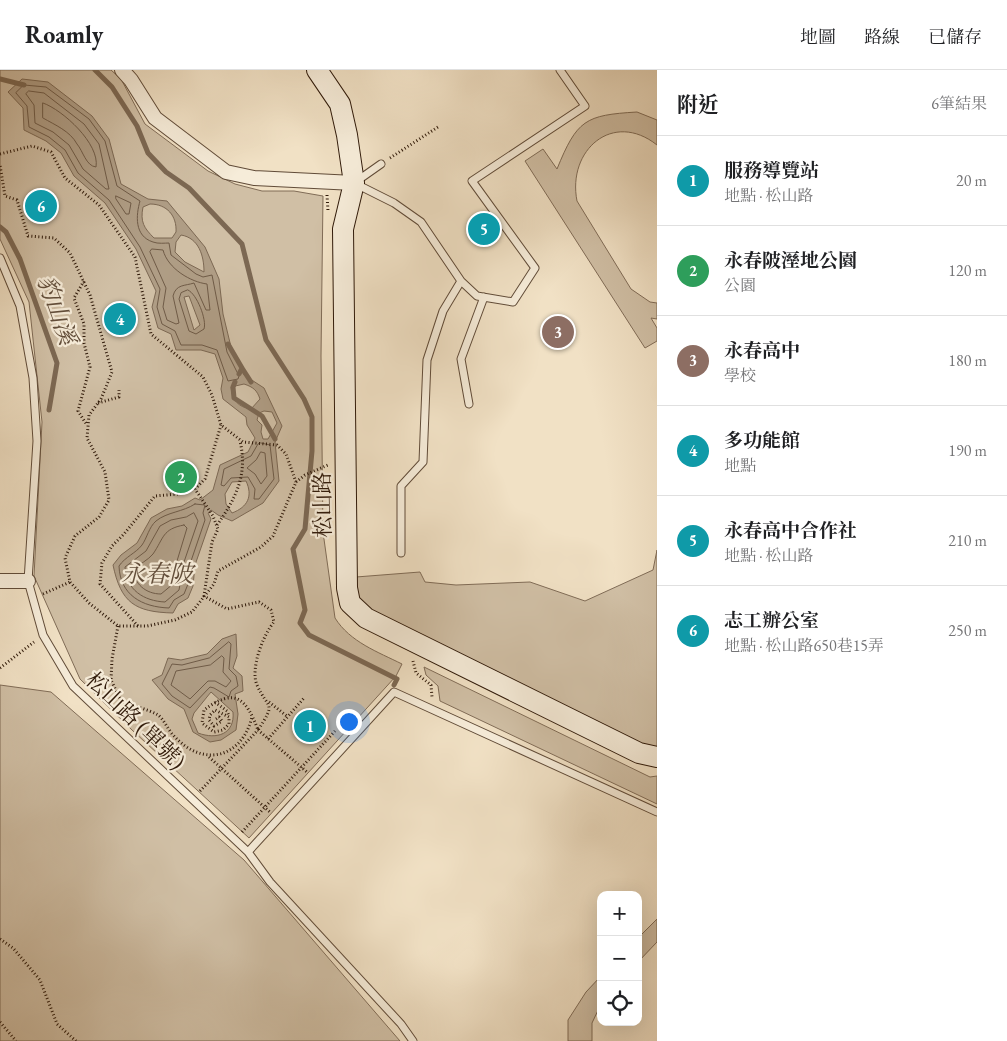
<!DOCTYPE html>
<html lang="zh-TW">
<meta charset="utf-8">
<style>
body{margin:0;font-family:"EB Garamond","Noto Serif TC",serif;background:#f6f6f6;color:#202124}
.controls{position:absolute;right:15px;bottom:15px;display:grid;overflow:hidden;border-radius:10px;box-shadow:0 5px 20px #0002}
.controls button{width:45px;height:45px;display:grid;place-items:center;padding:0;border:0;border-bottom:1px solid #e0e0e0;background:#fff;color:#202124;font:25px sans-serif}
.you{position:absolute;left:348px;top:651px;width:18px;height:18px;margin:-12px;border:4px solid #fff;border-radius:50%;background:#1a73e8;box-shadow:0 0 0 8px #1a73e833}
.badge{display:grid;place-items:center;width:32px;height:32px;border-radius:50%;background:#1a73e8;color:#fff;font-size:16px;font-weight:700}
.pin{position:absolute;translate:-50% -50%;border:2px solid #fff;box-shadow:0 1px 5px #0006}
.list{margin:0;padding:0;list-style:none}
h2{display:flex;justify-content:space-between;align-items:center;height:65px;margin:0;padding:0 20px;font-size:21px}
h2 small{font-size:16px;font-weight:400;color:#757577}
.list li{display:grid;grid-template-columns:32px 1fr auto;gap:15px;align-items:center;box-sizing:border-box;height:90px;padding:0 20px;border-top:1px solid #e0e0e0}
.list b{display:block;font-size:19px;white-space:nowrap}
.list p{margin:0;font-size:16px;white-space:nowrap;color:#757577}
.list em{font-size:16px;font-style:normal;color:#757577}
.icon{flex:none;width:28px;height:28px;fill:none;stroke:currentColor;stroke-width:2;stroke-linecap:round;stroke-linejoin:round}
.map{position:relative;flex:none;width:657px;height:971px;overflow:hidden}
header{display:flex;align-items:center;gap:30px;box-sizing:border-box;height:70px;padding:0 25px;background:#fff;border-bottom:1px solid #e0e0e0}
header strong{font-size:24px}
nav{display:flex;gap:28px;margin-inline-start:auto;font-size:18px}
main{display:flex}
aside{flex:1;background:#fff}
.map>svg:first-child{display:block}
.green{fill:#d0bfa5;stroke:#806c57}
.water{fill:#af9d85;stroke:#7c6853;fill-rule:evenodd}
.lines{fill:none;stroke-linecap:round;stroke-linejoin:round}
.shore{stroke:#6f5b47;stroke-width:1}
.stream{stroke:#7c6853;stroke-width:5}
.lane-casing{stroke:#604b38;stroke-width:9}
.street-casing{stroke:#604b38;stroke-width:16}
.secondary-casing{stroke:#2f1909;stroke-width:22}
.path{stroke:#2f1909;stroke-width:3;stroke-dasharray:1 2.5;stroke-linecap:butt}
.lane{stroke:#f6ecd9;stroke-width:7}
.street{stroke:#f6ecd9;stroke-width:14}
.secondary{stroke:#f6ecd9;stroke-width:20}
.labels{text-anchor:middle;stroke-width:4.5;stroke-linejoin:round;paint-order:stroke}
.street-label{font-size:22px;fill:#2f1909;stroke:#f6ecd9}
.water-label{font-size:24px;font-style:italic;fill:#624e3b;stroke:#f6ecd9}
</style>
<header>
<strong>Roamly</strong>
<nav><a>地圖</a><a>路線</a><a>已儲存</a></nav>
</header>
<main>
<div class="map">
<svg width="657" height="971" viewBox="0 0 657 971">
<rect width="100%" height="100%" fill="#f1e1c5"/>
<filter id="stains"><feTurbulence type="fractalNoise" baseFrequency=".004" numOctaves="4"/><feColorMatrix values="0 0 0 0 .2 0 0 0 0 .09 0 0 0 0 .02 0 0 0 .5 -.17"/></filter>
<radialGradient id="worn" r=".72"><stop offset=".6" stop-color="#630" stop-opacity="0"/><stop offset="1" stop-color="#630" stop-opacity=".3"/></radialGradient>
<path class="green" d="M0 0H111L121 9 145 54 208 101 235 114 262 121H294L323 126 321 286 323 462 335 548C350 572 378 582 402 594L396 606 249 768 132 660 80 609 34 506 42 352 29 232 0 169Z
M637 42 657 50V75C613 40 567 80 577 131L631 219 650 232 657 233V249L651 248 657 258V271L645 278 525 91 543 79 557 99C577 50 585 45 637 42Z
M657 480V681L367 544 357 527 356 507 420 502 425 512 456 515 530 512 585 531 653 500Z
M424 597 650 707 657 706V734L440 631 438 616 426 605Z
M0 615 51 622 244 790 400 971H0Z
M657 849V872L638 892V868Z
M601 906V934L592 953V971H568V950L586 922Z"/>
<path class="water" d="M22 9 48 12 92 46 109 69 121 114 148 129 167 131 205 177 219 209 223 244 232 281 244 305 264 318 282 356 275 372 279 411 263 433 232 451 218 445 211 440 208 443 211 449 195 495 193 516 188 528 178 534 173 543C135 542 121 533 113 495L121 485 137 473 151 448 167 439 182 436 195 428 200 430 213 420 220 395 248 382 255 368 247 355 246 347 223 329 221 319 223 308 215 284 201 280H176L171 264 158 258 152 237 156 221 136 179 105 133 74 106 61 83 46 71 24 60 23 38 8 22ZM150 134C167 134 177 146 176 162L172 168H154C144 158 140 152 143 137ZM181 165C199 168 204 186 204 202L185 192 175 182 176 172ZM189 226 200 255 194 260 184 227ZM244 314C253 317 257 320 260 329L251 339C238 337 232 330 231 317ZM264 341 272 342 277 353 268 369H263L261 362 262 355 257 350 259 343ZM246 411C253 426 248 437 232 443L226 434 225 424 232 412Z
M236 564 237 586 233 598 242 606 243 621 235 624 238 644 236 660 221 670 210 672 193 662 184 639 168 629 152 610 162 605 168 588 181 590 207 584 222 569ZM211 622 233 642C235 664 217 670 198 663L192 649 194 643Z"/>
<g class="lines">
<path class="shore" d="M24 15 46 17 89 49 105 71 117 116 140 131C136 145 134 166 153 172 158 174 165 173 169 173L171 185 196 204 203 207 212 205 227 282 239 306 238 309 228 311 217 280 202 275H181L175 261 162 254 157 237 160 219 140 177 109 130 78 103 65 80 49 67 29 57 27 36 16 23Z
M29 21 44 23 84 54 99 74 109 119H106L83 99 69 75 53 62 35 53 34 35 26 24Z
M43 33C63 40 100 74 96 97 86 96 83 81 77 74 70 61 55 55 43 48Z
M116 126 131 133 129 144H126L116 129Z
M152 179 163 180C168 199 191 212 207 214L210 240H206L194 213C185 216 176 214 173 226L179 253 176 254 167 250 163 237 166 218 150 182Z
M188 220C197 224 207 250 204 259L196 264 189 261 179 229 181 223Z
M261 373 270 375 274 409 259 429H254L255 419 248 407 231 408 224 416 221 415 224 399 251 386 258 374Z
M261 382 265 383 267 406 261 414 255 404 247 398 256 390Z
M195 434 205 435 203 443 205 450 190 494 188 514 184 524 174 530 169 538C142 537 120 525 119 496 125 487 136 483 142 475 147 468 149 457 156 451 167 442 183 442 195 434Z
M194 443 198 451 184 492 179 520 165 532C144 531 126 520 125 497L146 481 160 456 171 450 186 447Z
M184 455 187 458 177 491 173 514 161 524C146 524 134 514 133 499 140 494 148 490 153 484 164 468 162 459 184 455Z
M229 572 231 574 229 599 236 606 238 616 231 621 229 627 214 618 210 617 190 638 172 626 162 614 172 594 182 595 209 588Z
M222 586 224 588 223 602 231 611 226 617 215 611H208L190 629 171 615 176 601 210 595Z"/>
<path class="stream" d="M95 0 112 17 137 56 148 83 166 102 189 118 242 174 266 270 304 329 312 347V381L305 459 293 479 305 540 300 553 309 565 397 609 394 615
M0 9 24 15
M0 157 6 162 20 189 57 293 49 340
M228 274 242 298 239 304
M242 298 251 312
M235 312 233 317 234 328 262 346 275 369"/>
<g class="lane-casing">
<path id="lane" d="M381 94 354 113 394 133 421 152 461 211 477 226 513 232 535 198 472 111 585 36 560 0
M0 188 20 236 33 308 37 371 28 511 43 565 73 616 248 782 270 812 401 954 413 971
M469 334 461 289 484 227
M401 483V416L423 392 427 290 443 241 461 211
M248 782 394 622 657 742"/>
</g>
<g class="street-casing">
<path id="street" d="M122 0 131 10 155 48 226 102 254 108 354 113
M0 511H28"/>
</g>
<g class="secondary-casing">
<path id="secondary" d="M317 0 340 34 347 65 354 113 343 159 347 518 350 533 366 548 639 683 657 687"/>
</g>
<path class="path" d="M0 84 32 76 51 82 65 108 99 135 135 187 151 264 203 307 212 325 221 355 243 372 277 375 286 384 296 412 273 466 261 477 218 501 214 514 192 542 175 550 147 556H118L89 533 70 512 65 488 75 466 99 447 109 430 105 402 87 368 89 345 101 329 112 302 90 225 70 183 54 168 28 166 17 130 5 126 0 95
M390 88 438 57
M327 125 328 141
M84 211 74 228 84 254V273L90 297 78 341 87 355
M98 333 119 327V320
M296 412 305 405 328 395
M217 455C236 428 248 405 240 371
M43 524 70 512
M118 556 112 589 111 610 121 631C132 636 148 639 158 645 164 649 168 660 174 666 203 698 242 688 252 647
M138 556 100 514 102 493 112 476 124 464 155 426 178 424 195 417
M413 591 416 603 431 615 432 627
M0 598 34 572
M215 632 227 641 229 646
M269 632 288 647
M216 649 219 647 222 651 214 656 209 650 210 645 215 640 229 647V654L223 660 214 662 202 653 204 640C235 617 246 628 258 660 277 631 268 640 257 615 250 599 263 565 274 552L271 540 259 532 227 539 204 526 212 472 218 459 213 446 195 419 205 409 221 355
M268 669 305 627
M209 687 271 743
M200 721 258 660 307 702
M242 762 335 661
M0 869 13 878 40 910 57 954 76 971
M0 952 16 971"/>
<use href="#lane" class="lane"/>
<use href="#street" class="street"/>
<use href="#secondary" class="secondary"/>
</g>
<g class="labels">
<g class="street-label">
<text transform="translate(322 435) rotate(-91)" y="8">松山路</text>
<text transform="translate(136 650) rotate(44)" y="8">松山路 (單號)</text>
</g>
<g class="water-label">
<text transform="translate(57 240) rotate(70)" y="8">豹山溪</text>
<text x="157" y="512">永春陂</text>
</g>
</g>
<rect width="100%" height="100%" filter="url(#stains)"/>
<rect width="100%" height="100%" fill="url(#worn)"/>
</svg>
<div class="controls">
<button>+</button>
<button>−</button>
<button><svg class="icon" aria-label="locate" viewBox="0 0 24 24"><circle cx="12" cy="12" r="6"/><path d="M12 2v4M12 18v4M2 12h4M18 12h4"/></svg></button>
</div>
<div class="you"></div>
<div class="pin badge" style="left:310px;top:656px;background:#0f9aa8">1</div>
<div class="pin badge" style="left:181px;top:407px;background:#2e9e5b">2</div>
<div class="pin badge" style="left:558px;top:262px;background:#8d6e63">3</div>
<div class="pin badge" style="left:120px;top:249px;background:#0f9aa8">4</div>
<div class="pin badge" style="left:484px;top:159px;background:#0f9aa8">5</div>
<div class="pin badge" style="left:41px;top:136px;background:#0f9aa8">6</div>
</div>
<aside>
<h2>附近<small>6筆結果</small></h2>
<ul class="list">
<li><span class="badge" style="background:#0f9aa8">1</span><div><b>服務導覽站</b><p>地點 · 松山路</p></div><em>20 m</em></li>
<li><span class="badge" style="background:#2e9e5b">2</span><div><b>永春陂溼地公園</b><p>公園</p></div><em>120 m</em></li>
<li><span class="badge" style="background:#8d6e63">3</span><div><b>永春高中</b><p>學校</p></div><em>180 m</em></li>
<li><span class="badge" style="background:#0f9aa8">4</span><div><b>多功能館</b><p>地點</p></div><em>190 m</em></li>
<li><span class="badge" style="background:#0f9aa8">5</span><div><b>永春高中合作社</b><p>地點 · 松山路</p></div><em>210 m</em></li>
<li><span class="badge" style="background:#0f9aa8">6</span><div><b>志工辦公室</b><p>地點 · 松山路650巷15弄</p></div><em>250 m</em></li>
</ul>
</aside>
</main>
